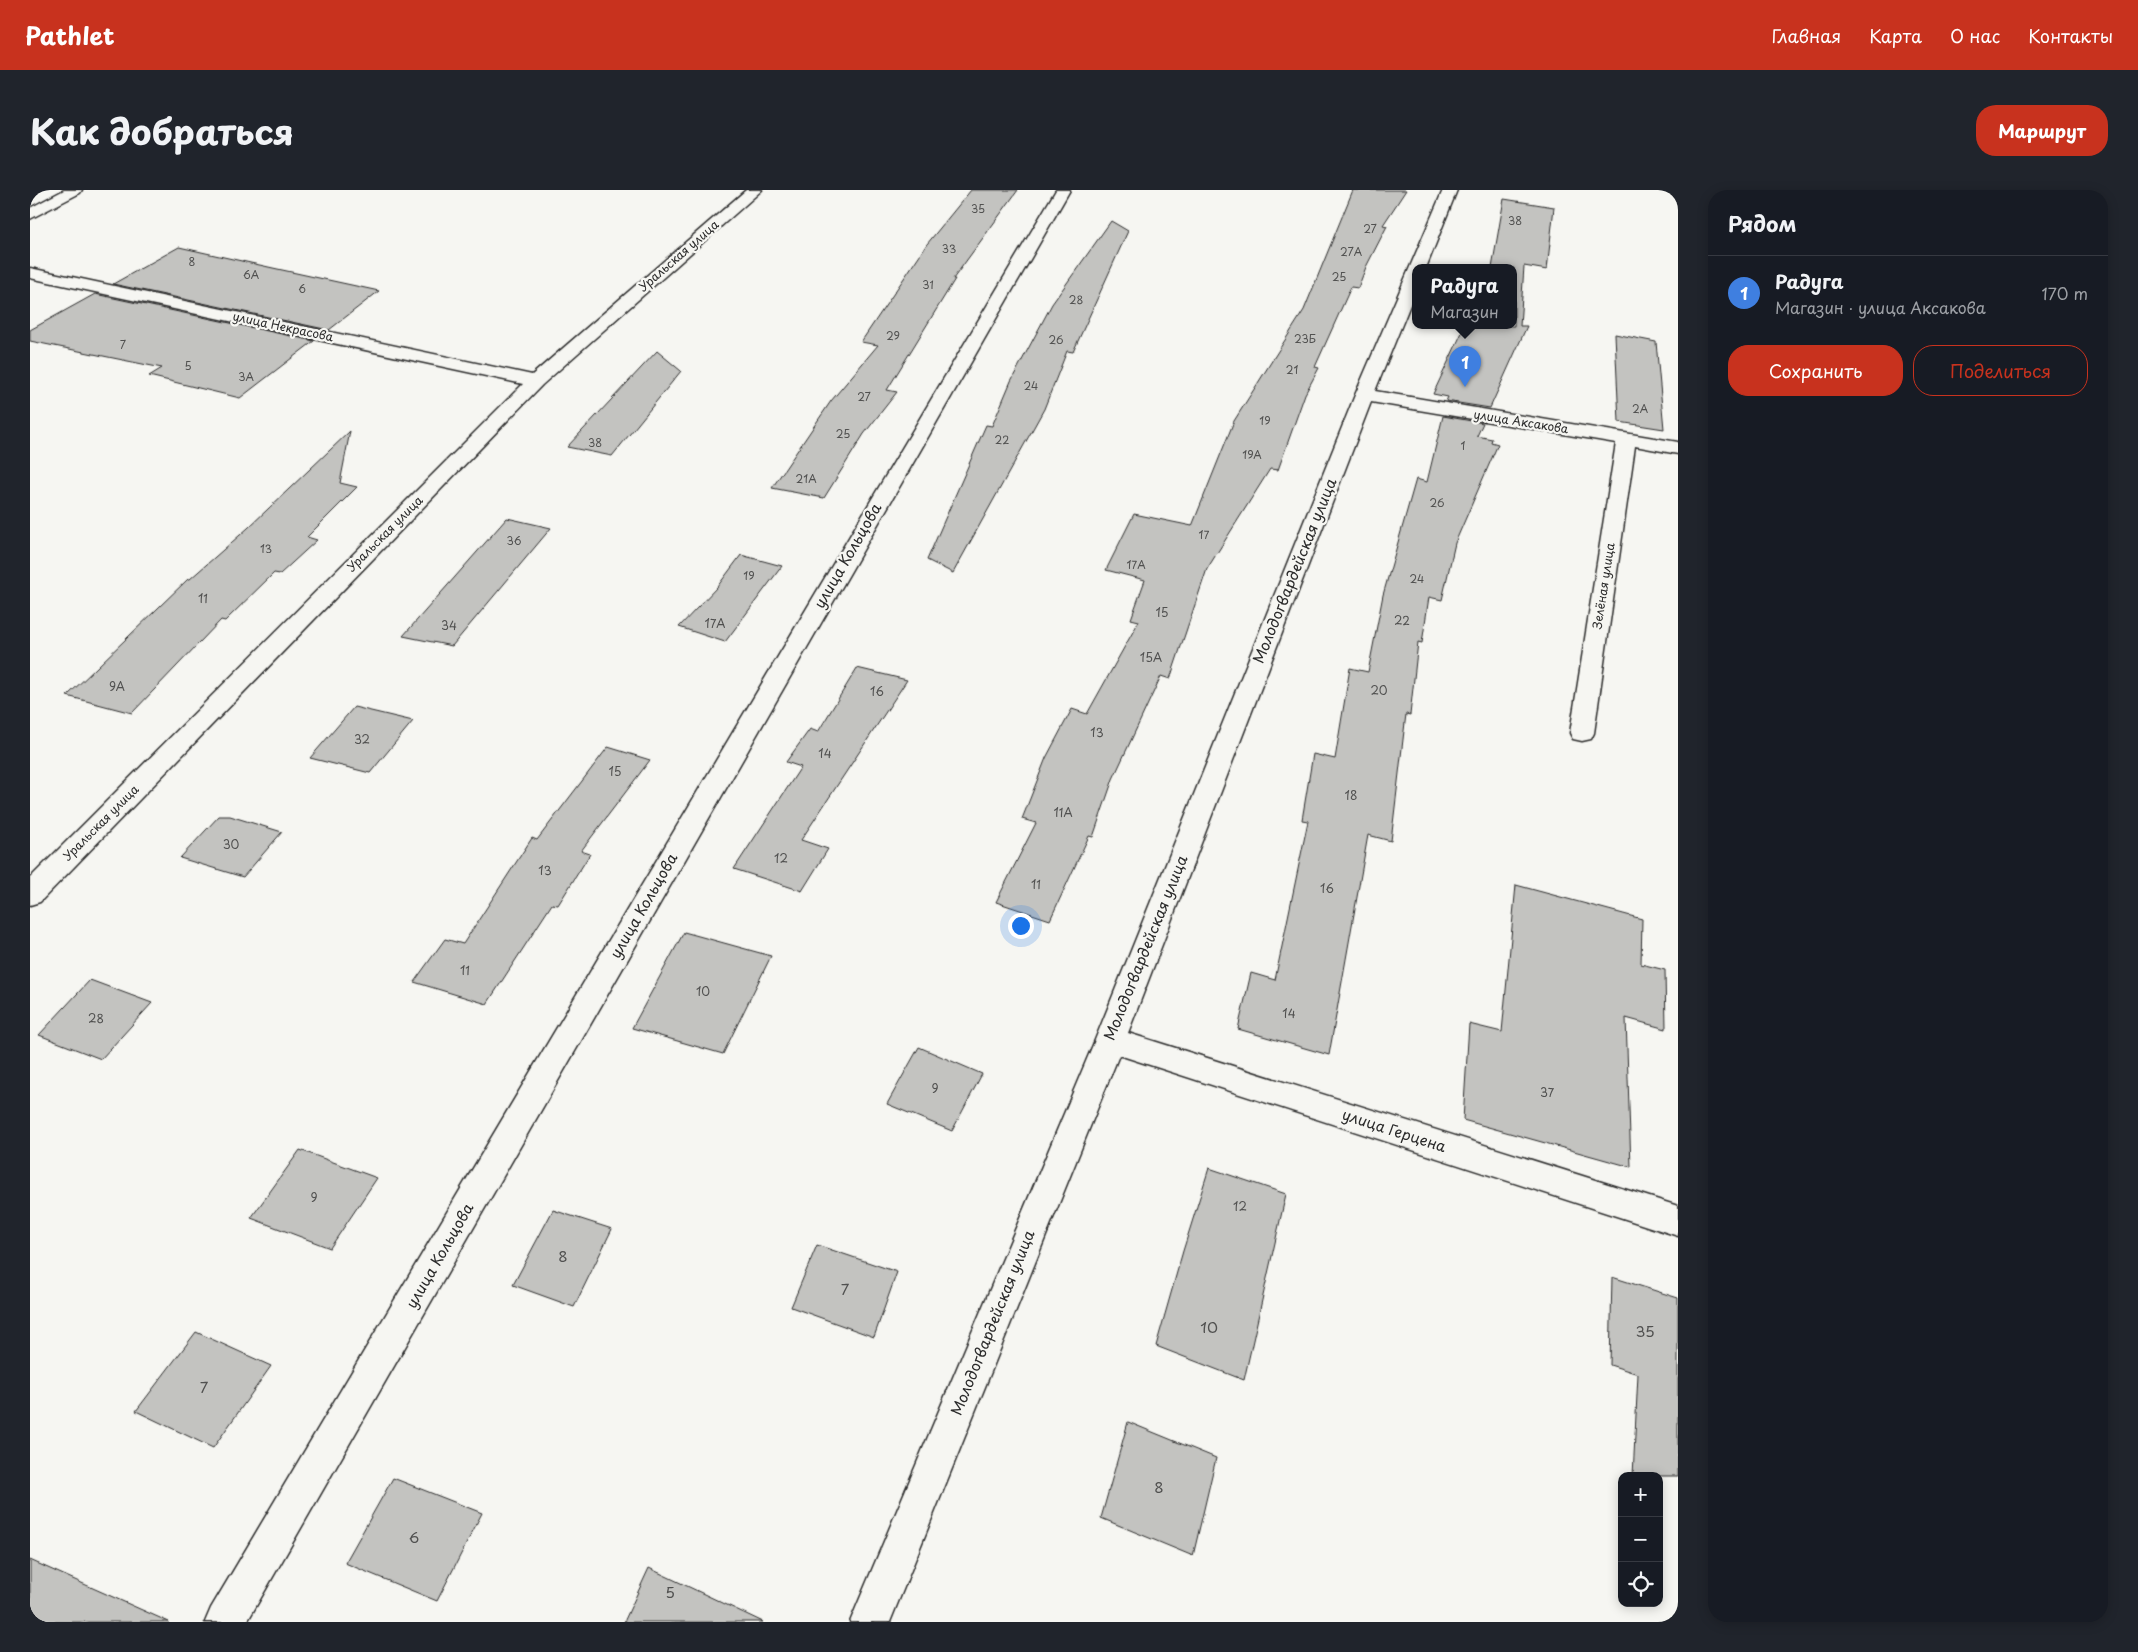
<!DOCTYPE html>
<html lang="ru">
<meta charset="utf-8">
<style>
body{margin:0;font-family:"Playpen Sans",sans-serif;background:#20242c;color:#f1f3f6}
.controls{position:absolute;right:15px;bottom:15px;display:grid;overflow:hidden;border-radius:10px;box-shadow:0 2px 12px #0003}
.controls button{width:45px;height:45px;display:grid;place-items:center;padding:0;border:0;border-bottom:1px solid #363941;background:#171b24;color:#f1f3f6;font:25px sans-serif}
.you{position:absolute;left:990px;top:735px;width:18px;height:18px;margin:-12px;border:4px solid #fff;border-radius:50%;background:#1a73e8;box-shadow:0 0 0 8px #1a73e833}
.badge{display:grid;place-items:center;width:32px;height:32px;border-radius:50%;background:#c8321e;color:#fff;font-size:16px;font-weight:700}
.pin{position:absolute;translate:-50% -41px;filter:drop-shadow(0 1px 2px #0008)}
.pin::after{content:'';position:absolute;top:26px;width:18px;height:15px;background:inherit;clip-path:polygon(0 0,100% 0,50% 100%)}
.popup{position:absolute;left:1382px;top:74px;width:105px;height:65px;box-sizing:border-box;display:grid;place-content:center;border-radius:10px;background:#171b24;filter:drop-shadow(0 1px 4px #0005);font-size:16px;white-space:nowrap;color:#9ea1a6}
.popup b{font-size:19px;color:#f1f3f6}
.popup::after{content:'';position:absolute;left:50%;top:100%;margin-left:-10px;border:10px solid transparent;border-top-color:#171b24}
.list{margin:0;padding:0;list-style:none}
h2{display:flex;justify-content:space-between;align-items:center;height:65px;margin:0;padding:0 20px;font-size:21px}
h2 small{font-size:16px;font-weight:400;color:#9ea1a6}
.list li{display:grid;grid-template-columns:32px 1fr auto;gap:15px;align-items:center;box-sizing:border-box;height:75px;padding:0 20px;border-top:1px solid #363941}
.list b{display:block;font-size:19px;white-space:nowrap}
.list p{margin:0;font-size:16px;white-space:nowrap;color:#9ea1a6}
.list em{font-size:16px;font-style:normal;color:#9ea1a6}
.actions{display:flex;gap:10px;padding:15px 20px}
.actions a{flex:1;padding:11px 0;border:1px solid #c8321e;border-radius:20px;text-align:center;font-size:18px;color:#c8321e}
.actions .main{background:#c8321e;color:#fff}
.icon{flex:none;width:28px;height:28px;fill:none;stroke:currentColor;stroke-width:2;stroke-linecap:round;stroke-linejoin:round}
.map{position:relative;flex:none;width:1648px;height:1432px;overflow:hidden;border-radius:20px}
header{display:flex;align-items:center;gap:30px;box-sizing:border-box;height:70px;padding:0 25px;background:#c8321e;color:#fff}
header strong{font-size:24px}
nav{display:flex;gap:28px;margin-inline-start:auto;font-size:18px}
.intro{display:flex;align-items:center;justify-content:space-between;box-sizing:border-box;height:120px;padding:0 30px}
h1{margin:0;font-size:35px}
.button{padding:12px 22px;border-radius:20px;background:#c8321e;color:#fff;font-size:18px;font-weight:700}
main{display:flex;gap:30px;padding:0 30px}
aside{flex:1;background:#171b24;border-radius:20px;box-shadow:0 2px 12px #0003}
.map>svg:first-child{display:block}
.building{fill:#c3c3c0;stroke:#2b2b2b}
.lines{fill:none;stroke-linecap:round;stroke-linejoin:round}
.minor-casing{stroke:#2b2b2b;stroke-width:3}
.secondary-casing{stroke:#2b2b2b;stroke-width:3}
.minor{fill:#f6f6f2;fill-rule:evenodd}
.secondary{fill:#f6f6f2;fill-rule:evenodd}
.labels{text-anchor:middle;stroke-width:4.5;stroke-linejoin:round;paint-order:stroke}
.far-number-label{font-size:11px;fill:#515150}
.far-street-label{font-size:12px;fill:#2b2b2b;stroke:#f6f6f2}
.number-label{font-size:12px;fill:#515150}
.street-label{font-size:15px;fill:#2b2b2b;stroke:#f6f6f2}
.near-number-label{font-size:15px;fill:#515150}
</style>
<header>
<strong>Pathlet</strong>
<nav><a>Главная</a><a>Карта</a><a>О нас</a><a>Контакты</a></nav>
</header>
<div class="intro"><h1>Как добраться</h1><a class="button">Маршрут</a></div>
<main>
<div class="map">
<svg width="1648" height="1432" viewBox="0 0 1648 1432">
<rect width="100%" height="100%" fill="#f6f6f2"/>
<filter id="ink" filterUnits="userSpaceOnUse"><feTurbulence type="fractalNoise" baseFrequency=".02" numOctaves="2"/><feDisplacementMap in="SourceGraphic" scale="10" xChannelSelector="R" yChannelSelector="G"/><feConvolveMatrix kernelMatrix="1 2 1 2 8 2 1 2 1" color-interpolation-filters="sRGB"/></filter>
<g filter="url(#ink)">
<path class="building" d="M941 0H988L923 89H925L857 200 867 202 834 244 794 308 742 298 801 211 848 155 831 152 897 54Z
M1323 0H1376L1353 35 1357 36 1336 77 1328 98 1321 97 1285 177 1289 178 1275 204 1248 280 1240 279 1177 379 1140 489 1131 486 1083 589 1063 647 1059 646 1020 730 966 712 1006 633 992 629 1016 568 1042 519 1057 524 1109 431 1101 429 1115 390 1076 380 1104 324 1162 336 1204 231 1274 120Z
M1474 9 1524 17 1517 80 1494 76 1490 136H1497L1460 218 1416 211 1418 207 1403 204 1435 136H1484V78H1462Z
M1081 31 1098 41 1043 162 1037 161 1014 219 923 383 897 370 956 235 962 236 981 191 1022 114Z
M149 57 243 78 349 101 299 140 83 94Z
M65 104 284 151 210 208 119 186 132 178 0 151V140Z
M1585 144 1626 152 1634 239 1589 232Z
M627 161 651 181 582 266 537 257Z
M1413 226 1453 233 1447 246 1462 249 1461 252 1468 254 1425 353 1412 410 1399 407 1392 453 1388 452 1380 525 1376 524 1361 651 1338 645 1299 865 1208 839 1221 783 1245 790 1278 631 1272 630 1283 564 1305 569 1320 478 1338 482 1353 405 1386 289 1397 292Z
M320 241 310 293 327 297 277 347 287 350 250 384 244 383 195 431 191 430 102 523 37 506 158 389H160L218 338Z
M477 328 521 338 422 456 373 446Z
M711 365 752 376 695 452 649 437 687 397Z
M827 478 877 490 771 650 798 659 772 701 704 679 771 577 756 572 780 539 788 542Z
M324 517 383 531 340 583 280 568Z
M578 557 620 570 551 661 560 664 528 715 522 714 457 814 384 792 415 749 433 754 502 648 507 650Z
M189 626H200L252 642 213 687 150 668Z
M1486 695 1612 729 1611 774 1635 780 1636 839 1596 828 1601 977 1433 930 1439 834 1472 842Z
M654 742 741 766 693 864 602 838Z
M60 790 122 813 71 869 9 845Z
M889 857 952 884 922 941 857 914Z
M270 960 347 988 300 1058 221 1028Z
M1179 978 1256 1004 1214 1190 1126 1156 1153 1061Z
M523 1020 582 1039 544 1117 483 1095Z
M787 1055 867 1082 844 1147 761 1117Z
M1582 1087 1648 1108V1286H1603L1608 1184 1580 1175Z
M166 1142 241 1176 183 1258 106 1221Z
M1098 1232 1186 1268 1163 1366 1071 1328Z
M363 1288 452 1323 407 1411 315 1373Z
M0 1370 139 1432H0Z
M619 1378 733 1432H594Z"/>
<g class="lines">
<g class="minor-casing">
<path id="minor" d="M716 0H732L512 195 10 712 0 715V688L493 194 0 88V78L502 185Z
M1026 0H1040L217 1432H175L181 1418Z
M1413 0H1427L1396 78H1386V100L1345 201 1648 252V264L1605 256 1564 543 1561 549 1552 551 1543 549 1540 543 1586 253 1341 212 1098 843 1648 1016V1046L1089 865 860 1432H820L1065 850 1325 205Z"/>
</g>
<g class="secondary-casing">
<path id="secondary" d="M34 0H52L50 3 0 29V18Z"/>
</g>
<use href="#minor" class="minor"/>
<use href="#secondary" class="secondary"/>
</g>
</g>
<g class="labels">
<g class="far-number-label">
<text x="948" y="23">35</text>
<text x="1485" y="35">38</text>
<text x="1340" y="43">27</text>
<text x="919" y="63">33</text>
<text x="1321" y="66">27А</text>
<text x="162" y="76">8</text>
<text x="221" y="89">6А</text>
<text x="1309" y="91">25</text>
<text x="898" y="99">31</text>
<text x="272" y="103">6</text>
<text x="1046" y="114">28</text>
<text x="863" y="150">29</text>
<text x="1275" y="153">23Б</text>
<text x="1026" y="154">26</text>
<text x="93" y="159">7</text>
<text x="158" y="180">5</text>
<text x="1262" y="184">21</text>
<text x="216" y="191">3А</text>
<text x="1001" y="200">24</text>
<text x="834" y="211">27</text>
<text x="1610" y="223">2А</text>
<text x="1235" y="235">19</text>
<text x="813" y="248">25</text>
<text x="972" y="254">22</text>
<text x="565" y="257">38</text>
<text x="1433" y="260">1</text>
<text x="1222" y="269">19А</text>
<text x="776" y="293">21А</text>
<text x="1407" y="317">26</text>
<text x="1174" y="349">17</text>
<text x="484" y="355">36</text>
<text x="236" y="363">13</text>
<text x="1106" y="379">17А</text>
<text x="719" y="390">19</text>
<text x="1387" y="393">24</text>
</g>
<g class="far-street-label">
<text transform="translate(649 66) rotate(-41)" y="4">Уральская улица</text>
<text transform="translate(253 137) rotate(12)" y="4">улица Некрасова</text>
<text transform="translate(1491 232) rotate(9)" y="4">улица Аксакова</text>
<text transform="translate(355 344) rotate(-45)" y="4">Уральская улица</text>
<text transform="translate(1574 396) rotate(-81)" y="4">Зелёная улица</text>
<text transform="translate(71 633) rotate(-45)" y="4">Уральская улица</text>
</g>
<g class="number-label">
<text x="173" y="413">11</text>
<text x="1132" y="427">15</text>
<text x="1372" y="435">22</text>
<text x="685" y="438">17А</text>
<text x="419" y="440">34</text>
<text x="1121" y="472">15А</text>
<text x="87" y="501">9А</text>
<text x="1349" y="505">20</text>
<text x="847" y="506">16</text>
<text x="1067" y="547">13</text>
<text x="332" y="554">32</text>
<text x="795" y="568">14</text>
<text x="585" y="586">15</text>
<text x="1321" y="610">18</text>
<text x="1033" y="627">11А</text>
<text x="201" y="659">30</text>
<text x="751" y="673">12</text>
<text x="515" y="685">13</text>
<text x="1006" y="699">11</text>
<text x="1297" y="703">16</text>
<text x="435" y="785">11</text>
<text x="673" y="806">10</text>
<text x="1259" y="828">14</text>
<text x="66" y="833">28</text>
<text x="905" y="903">9</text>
<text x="1517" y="907">37</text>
<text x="284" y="1012">9</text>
<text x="1210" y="1021">12</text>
</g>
<g class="street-label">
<text transform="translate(818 366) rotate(-60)" y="5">улица Кольцова</text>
<text transform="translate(1265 381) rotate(-68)" y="5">Молодогвардейская улица</text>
<text transform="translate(614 716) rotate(-60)" y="5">улица Кольцова</text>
<text transform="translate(1116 758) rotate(-68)" y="5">Молодогвардейская улица</text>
<text transform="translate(1364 941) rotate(18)" y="5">улица Герцена</text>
<text transform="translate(410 1066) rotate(-60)" y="5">улица Кольцова</text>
<text transform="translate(963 1133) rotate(-68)" y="5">Молодогвардейская улица</text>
</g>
<g class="near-number-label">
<text x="533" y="1072">8</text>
<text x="815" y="1105">7</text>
<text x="1179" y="1143">10</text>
<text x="1615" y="1147">35</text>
<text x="174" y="1203">7</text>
<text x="1129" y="1303">8</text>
<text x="384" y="1353">6</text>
<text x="640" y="1408">5</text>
</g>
</g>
</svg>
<div class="controls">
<button>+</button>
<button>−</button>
<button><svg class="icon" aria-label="locate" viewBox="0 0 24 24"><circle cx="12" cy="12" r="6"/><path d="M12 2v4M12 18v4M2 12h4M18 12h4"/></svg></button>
</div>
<div class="you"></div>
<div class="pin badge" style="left:1435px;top:197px;background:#3f7fe0">1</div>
<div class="popup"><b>Радуга</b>Магазин</div>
</div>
<aside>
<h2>Рядом<small></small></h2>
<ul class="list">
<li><span class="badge" style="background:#3f7fe0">1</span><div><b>Радуга</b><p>Магазин · улица Аксакова</p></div><em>170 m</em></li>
</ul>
<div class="actions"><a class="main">Сохранить</a><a>Поделиться</a></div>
</aside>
</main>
